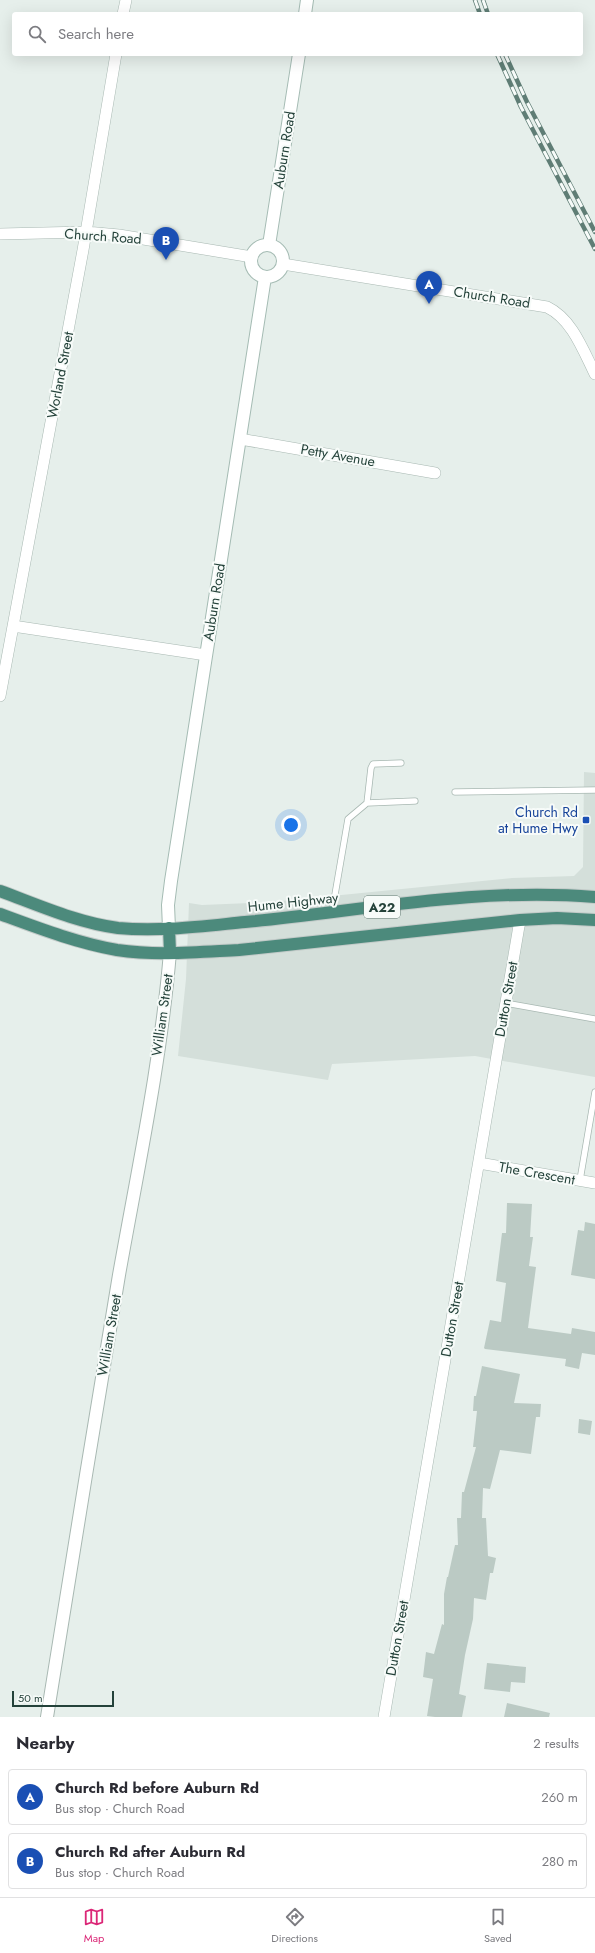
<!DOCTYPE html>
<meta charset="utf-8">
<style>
body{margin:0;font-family:Jost,sans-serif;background:#f7f7f7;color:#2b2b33}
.scale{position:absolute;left:12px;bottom:10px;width:102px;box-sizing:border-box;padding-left:4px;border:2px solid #24423a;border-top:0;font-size:11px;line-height:14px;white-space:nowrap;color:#24423a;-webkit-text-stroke:3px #f7fbf9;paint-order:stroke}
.you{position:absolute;left:291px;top:825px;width:14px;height:14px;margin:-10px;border:3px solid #fff;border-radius:50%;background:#1a73e8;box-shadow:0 0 0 6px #1a73e833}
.badge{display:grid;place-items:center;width:26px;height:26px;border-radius:50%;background:#db2777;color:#fff;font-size:13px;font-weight:700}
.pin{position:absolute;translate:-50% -33px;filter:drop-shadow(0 1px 2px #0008)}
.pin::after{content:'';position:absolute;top:21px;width:14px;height:12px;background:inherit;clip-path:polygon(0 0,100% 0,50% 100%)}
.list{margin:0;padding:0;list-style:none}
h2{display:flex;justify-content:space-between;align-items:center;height:52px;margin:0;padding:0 16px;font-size:17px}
h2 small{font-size:13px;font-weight:400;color:#7c7c81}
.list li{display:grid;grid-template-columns:26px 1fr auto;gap:12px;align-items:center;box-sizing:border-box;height:56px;margin:0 8px 8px;padding:0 8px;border:1px solid #e1e1e2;border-radius:4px}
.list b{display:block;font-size:15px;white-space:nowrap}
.list p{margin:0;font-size:13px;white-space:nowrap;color:#7c7c81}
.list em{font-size:13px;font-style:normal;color:#7c7c81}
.icon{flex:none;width:22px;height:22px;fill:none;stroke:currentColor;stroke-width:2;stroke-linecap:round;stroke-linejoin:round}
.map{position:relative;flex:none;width:595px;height:1717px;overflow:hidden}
.search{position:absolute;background:#fff;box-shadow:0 4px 16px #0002;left:12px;right:12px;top:12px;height:44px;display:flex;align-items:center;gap:10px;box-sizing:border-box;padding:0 14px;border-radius:4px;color:#7c7c81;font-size:15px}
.sheet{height:180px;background:#fff}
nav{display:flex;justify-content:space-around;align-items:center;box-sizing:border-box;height:56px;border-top:1px solid #e1e1e2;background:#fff;font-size:11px;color:#7c7c81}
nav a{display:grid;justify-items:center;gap:2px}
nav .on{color:#db2777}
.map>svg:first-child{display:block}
.built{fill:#d4dfda}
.building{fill:#bbcac4}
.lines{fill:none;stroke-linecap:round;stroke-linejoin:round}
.service-casing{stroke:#a8b8b2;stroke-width:7}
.minor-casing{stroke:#a8b8b2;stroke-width:12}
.tertiary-casing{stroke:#a8b8b2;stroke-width:14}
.secondary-casing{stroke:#a4bbb3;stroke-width:14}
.trunk-casing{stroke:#c2cac8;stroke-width:14}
.service{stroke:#fff;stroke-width:5.5}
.minor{stroke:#fff;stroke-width:11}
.tertiary{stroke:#fff;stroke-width:12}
.secondary{stroke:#fff;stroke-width:12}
.trunk{stroke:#4c8a7c;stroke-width:12}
.rail-casing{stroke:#5f7d75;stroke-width:4.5}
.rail{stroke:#f7fbf9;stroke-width:3;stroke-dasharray:9;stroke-linecap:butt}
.transit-dot{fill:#1a4fb4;stroke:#f7fbf9;stroke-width:1.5}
.labels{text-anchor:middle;stroke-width:4;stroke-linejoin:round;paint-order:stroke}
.shield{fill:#f7fbf9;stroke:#637a73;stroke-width:1}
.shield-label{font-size:13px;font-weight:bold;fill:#24423a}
.street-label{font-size:14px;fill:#24423a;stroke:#f7fbf9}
.transit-label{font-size:14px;fill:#164399;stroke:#f7fbf9;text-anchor:end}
</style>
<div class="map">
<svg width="595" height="1717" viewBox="0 0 595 1717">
<rect width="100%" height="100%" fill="#e6efeb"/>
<path class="built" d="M584 772 595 773V1077L475 1056 332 1064 328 1080 178 1056 186 979 189 903 202 905 271 902 512 878 574 876 583 867Z"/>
<path class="building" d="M507 1203 532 1204 530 1237H533L529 1266 536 1267 528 1328 571 1334 572 1328 595 1332V1355L582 1353 579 1369 565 1366 566 1359 485 1349 484 1348 490 1320 501 1322 506 1283 496 1281 502 1233H506Z
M585 1222 595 1224V1279L571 1275 578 1230 584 1231Z
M482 1366 520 1374 514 1403 541 1404 540 1417H536L531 1454 500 1450 490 1489 483 1488 482 1518H486L488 1556 496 1558 493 1573H490L486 1600 474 1598 473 1619 465 1655 459 1694 466 1696 462 1717H435L427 1716 433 1679 423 1677 426 1652 434 1654 442 1624 444 1625V1594L447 1577H448L455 1545H458L457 1518H461L462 1492H464L476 1447H473L477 1411H473L474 1396H476Z
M579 1419 592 1421 590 1435 578 1433Z
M487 1663 526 1667 525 1683 511 1682 510 1692 484 1689Z
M507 1703 550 1713 549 1717H504Z"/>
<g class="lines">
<g class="service-casing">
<path id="service" d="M455 792 595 790
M367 803 371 768 373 764 401 763
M332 912 348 819 367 803 415 801
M505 1003 595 1019
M580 1180 595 1092"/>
</g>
<g class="minor-casing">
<path id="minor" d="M123 14 126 0
M0 234 86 232 119 235 252 257
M283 264 547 307C572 319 583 350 595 374
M240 439 435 473
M13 626 206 655
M0 696 83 250 116 54
M479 1163 595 1183
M384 1717 520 920"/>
</g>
<g class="tertiary-casing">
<path id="tertiary" d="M47 1717C71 1570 94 1422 119 1275 138 1168 161 1061 170 952"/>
</g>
<g class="secondary-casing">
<path id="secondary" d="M305 14 307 0
M269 245 299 54
M251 261a16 16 0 1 1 32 0a16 16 0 1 1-32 0Z
M169 928 168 905 171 881 265 277"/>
</g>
<g class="trunk-casing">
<path id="trunk" d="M0 891C38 905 78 923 118 928 160 932 204 926 245 922 361 911 478 887 595 897
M0 914C38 928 77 943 117 950 157 956 199 952 239 950L520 920 557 918 595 920
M169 928 170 952"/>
</g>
<use href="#service" class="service"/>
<use href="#minor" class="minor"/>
<use href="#tertiary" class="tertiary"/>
<use href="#secondary" class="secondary"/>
<use href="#trunk" class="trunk"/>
<g class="rail-casing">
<path id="rail" d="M475 0 480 14
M483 0 488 14
M497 54 521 107 595 249
M505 54 527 102 595 232"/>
</g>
<use href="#rail" class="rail"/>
</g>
<rect class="transit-dot" x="582" y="816" width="8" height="8" rx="2"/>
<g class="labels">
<rect class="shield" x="364" y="896" width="36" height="22" rx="3"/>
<g class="shield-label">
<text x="382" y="912">A22</text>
</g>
<g class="street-label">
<text transform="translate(284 150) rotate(-81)" y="5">Auburn Road</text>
<text transform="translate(103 236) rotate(4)" y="5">Church Road</text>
<text transform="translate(492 297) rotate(9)" y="5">Church Road</text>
<text transform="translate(60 375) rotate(-79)" y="5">Worland Street</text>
<text transform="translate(338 455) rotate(10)" y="5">Petty Avenue</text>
<text transform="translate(214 602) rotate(-81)" y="5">Auburn Road</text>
<text transform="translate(293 902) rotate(-6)" y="5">Hume Highway</text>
<text transform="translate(506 999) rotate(-80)" y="5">Dutton Street</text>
<text transform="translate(162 1015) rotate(-82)" y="5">William Street</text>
<text transform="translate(537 1173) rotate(10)" y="5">The Crescent</text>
<text transform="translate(452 1319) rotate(-80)" y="5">Dutton Street</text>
<text transform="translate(109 1335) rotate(-80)" y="5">William Street</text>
<text transform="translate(397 1638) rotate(-80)" y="5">Dutton Street</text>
</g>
<g class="transit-label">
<text x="578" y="817">Church Rd<tspan x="578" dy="16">at Hume Hwy</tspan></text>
</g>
</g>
</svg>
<div class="scale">50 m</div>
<div class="you"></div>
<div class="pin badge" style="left:429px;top:304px;background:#1a4fb4">A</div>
<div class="pin badge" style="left:166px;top:260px;background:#1a4fb4">B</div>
<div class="search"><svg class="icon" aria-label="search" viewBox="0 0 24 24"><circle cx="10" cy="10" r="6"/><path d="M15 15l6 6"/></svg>Search here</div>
</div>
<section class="sheet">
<h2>Nearby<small>2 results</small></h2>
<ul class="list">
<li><span class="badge" style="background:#1a4fb4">A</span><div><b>Church Rd before Auburn Rd</b><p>Bus stop · Church Road</p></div><em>260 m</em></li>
<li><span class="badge" style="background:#1a4fb4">B</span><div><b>Church Rd after Auburn Rd</b><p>Bus stop · Church Road</p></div><em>280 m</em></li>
</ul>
</section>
<nav>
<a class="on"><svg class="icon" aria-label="map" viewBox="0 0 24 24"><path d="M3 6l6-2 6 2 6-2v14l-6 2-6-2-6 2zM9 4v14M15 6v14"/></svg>Map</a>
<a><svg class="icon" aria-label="directions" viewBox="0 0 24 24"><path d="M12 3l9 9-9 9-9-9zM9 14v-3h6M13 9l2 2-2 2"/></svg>Directions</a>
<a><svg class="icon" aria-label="saved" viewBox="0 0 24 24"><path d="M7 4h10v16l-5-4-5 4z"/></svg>Saved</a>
</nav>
